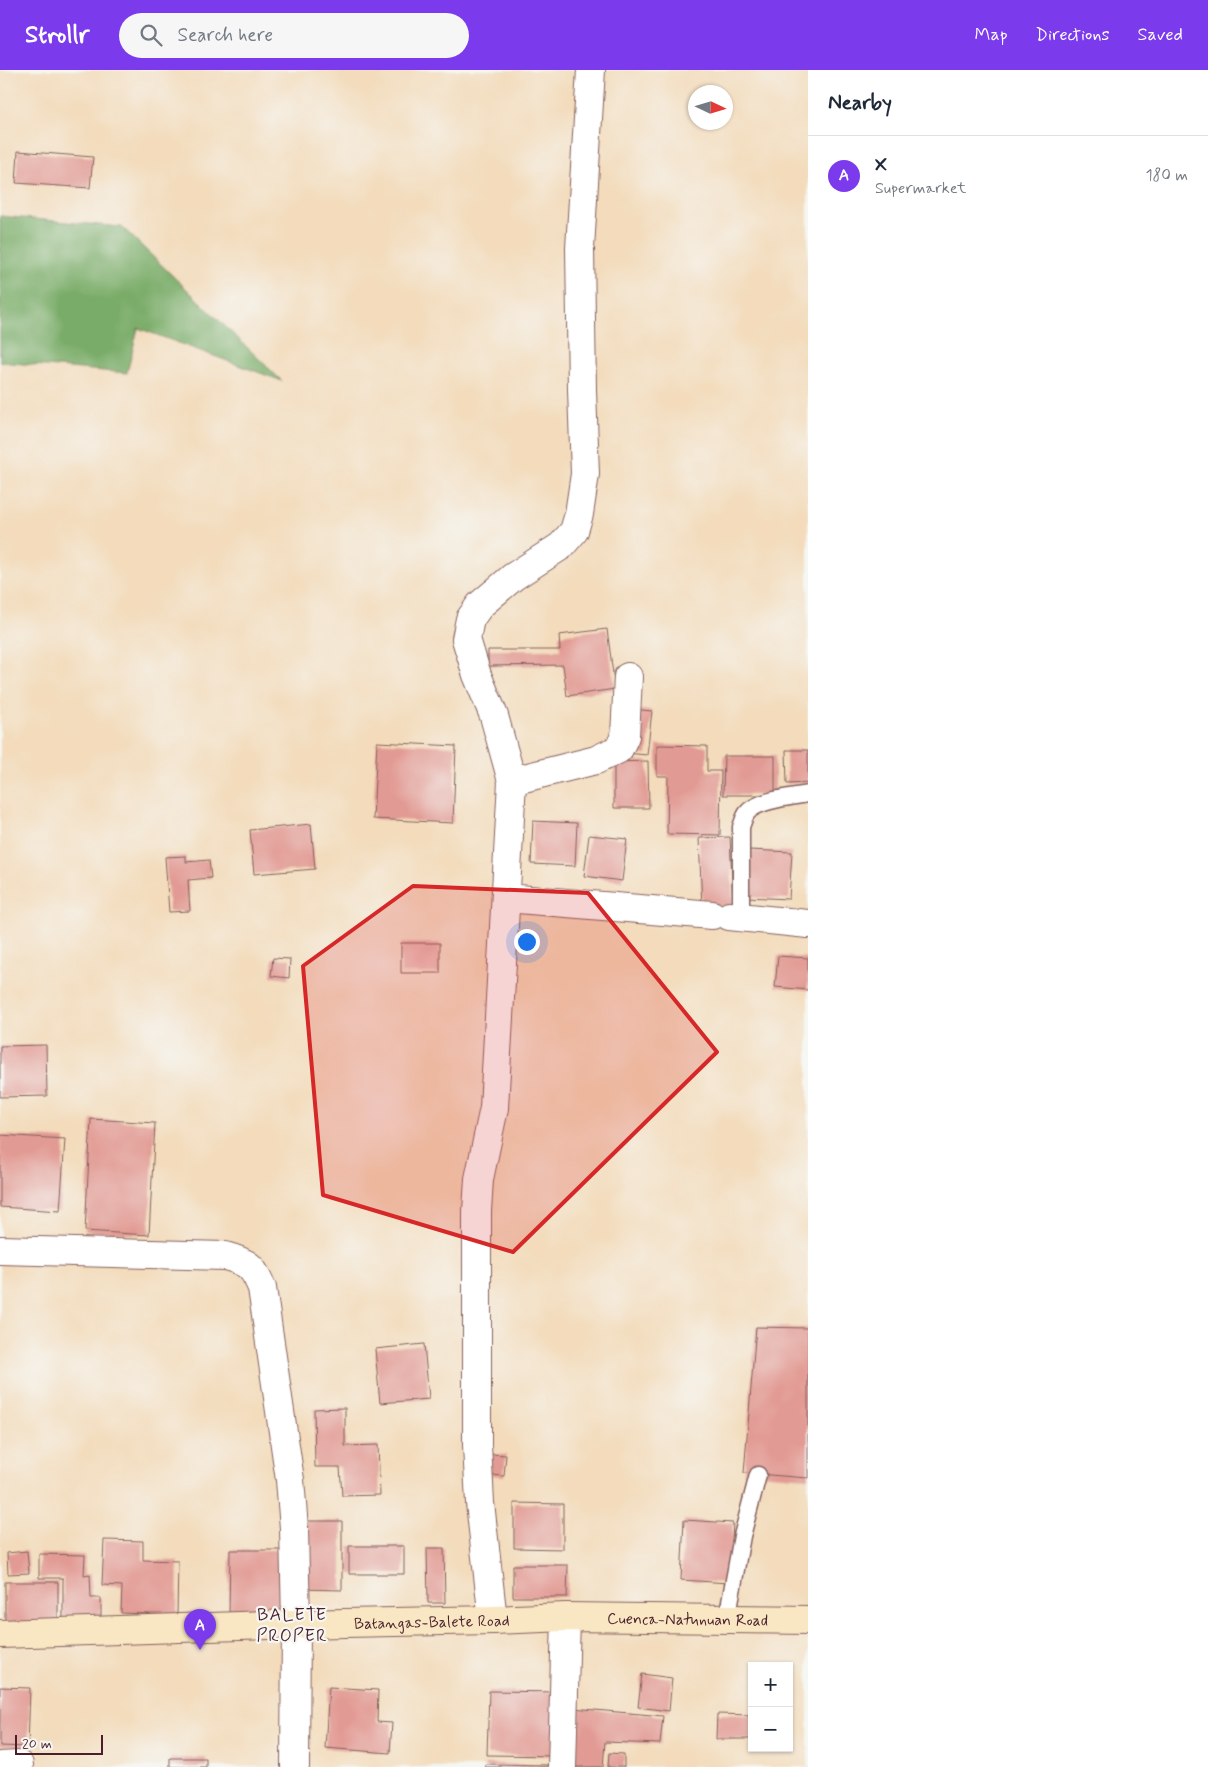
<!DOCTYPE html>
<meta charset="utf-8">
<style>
body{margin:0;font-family:Mynerve,sans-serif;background:#f6f6f7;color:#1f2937}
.controls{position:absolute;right:15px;bottom:15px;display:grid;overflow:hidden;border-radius:0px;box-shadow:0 1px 4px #0004}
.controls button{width:45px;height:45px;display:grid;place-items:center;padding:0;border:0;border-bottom:1px solid #e0e1e3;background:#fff;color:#1f2937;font:25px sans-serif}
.compass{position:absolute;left:688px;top:15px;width:45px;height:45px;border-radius:50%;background:#fff;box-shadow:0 1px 4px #0004;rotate:94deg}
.scale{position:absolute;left:15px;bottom:12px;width:88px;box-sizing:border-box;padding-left:5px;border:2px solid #4a1f2b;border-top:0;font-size:14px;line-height:18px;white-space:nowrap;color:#4a1f2b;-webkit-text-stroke:4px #f6f6f2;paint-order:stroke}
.you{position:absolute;left:526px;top:871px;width:18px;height:18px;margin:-12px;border:4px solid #fff;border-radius:50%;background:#1a73e8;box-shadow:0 0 0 8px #1a73e833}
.badge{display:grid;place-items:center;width:32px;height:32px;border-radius:50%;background:#7c3aed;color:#fff;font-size:16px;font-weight:700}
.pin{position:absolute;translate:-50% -41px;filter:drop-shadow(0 1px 2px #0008)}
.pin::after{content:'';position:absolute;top:26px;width:18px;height:15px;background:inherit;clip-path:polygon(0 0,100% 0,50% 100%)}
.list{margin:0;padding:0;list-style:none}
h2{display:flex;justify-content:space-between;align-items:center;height:65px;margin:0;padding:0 20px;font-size:21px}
h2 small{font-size:16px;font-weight:400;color:#747a83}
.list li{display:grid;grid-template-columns:32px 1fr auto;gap:15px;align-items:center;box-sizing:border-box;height:80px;padding:0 20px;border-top:1px solid #e0e1e3}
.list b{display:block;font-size:19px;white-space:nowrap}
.list p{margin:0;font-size:16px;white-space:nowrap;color:#747a83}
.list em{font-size:16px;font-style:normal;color:#747a83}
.icon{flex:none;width:28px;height:28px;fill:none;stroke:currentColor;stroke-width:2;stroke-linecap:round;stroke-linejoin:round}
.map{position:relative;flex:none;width:808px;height:1697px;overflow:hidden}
header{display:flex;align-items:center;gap:30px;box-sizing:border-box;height:70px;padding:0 25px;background:#7c3aed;color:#fff}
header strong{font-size:24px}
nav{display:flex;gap:28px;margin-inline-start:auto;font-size:18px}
.search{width:350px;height:45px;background:#f6f6f7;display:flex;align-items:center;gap:12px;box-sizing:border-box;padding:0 18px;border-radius:28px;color:#747a83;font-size:19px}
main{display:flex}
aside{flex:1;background:#fff}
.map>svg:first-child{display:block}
.forest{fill:#79ac68;stroke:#62664a}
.building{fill:#e29b94}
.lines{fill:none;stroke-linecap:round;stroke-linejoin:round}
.service-casing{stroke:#85615d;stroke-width:19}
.minor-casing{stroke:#85615d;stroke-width:30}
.secondary-casing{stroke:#85615d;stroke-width:30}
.service{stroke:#fff;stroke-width:16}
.minor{stroke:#fff;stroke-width:28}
.secondary{stroke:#f9e7c3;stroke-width:28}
.marked{fill:#d62828;fill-opacity:0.2;stroke:#d62828;stroke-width:4;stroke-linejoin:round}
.labels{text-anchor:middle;stroke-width:4.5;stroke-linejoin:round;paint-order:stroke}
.street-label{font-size:16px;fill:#4a1f2b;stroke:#f6f6f2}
.neighbourhood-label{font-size:18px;letter-spacing:1px;fill:#4a1f2b;stroke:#f6f6f2}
</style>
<header>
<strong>Strollr</strong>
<div class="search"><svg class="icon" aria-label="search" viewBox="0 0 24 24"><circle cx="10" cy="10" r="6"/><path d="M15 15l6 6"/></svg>Search here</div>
<nav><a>Map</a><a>Directions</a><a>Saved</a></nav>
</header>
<main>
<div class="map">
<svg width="808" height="1697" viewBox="0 0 808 1697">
<rect width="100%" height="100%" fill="#f6f6f2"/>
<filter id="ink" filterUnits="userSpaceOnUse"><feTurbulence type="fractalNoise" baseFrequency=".02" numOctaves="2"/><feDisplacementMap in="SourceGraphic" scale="10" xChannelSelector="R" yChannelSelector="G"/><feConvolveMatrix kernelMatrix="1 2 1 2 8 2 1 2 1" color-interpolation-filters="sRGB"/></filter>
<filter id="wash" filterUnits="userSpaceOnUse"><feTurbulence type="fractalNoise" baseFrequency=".0096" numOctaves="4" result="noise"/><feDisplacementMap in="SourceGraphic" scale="20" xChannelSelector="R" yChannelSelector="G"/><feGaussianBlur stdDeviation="1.12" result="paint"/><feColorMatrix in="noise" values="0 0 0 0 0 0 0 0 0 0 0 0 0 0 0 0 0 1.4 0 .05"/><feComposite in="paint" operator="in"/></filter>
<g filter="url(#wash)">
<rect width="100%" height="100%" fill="#f3dbbb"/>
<path class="forest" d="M0 146 122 157 282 311 138 258 127 303 0 292Z"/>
<g id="blocks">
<path class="building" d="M18 81 93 87 90 118 16 113Z
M607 559 615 619 567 626 563 595 488 596V580H560L559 565Z
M630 639 652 641 647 685 626 683Z
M377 672 456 676 453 753 373 749Z
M657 675 707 676V701H721L720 765 667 764 668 706H657Z
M786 680H808V713L787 714Z
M724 686H775V725H723Z
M648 691 649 738H614V692Z
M533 751 577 753 575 796 531 794Z
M311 754 315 799 254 804 250 760Z
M589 765 627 769 622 811 584 806Z
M730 767 733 835 702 837 699 768Z
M749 780 792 782 789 829 746 827Z
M186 786V792L209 790 211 808 188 810 190 841 169 842 165 787Z
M401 873H440V903H401Z
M778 886 808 888V920L775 917Z
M273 888 290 889 289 908 271 906Z
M46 975 47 1026 0 1027V976Z
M91 1049 155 1053 149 1165 85 1161Z
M0 1065 65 1069 60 1141 0 1137Z
M756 1257 808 1258V1408L744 1403Z
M424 1274 429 1329 380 1333 375 1279Z
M345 1338V1376L378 1375 380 1425 342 1426 340 1397H315L314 1339Z
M491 1384 506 1385 504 1406 489 1405Z
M514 1433 563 1434V1479L514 1478Z
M684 1450 733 1453 729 1513 681 1510Z
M300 1451H342V1520L300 1519Z
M104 1470 143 1471V1490L178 1491 177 1545 121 1543 122 1516 102 1515Z
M349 1476H404V1504H349Z
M427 1478H444L445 1533H428Z
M230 1480H284L283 1544H229Z
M27 1481 29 1503 8 1504 7 1483Z
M39 1484 85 1485 84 1505 90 1504 91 1528H101V1555H63V1508H39Z
M513 1495H568L567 1527H513Z
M5 1512H58V1555H5Z
M642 1604 672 1608 669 1641 638 1637Z
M0 1617 30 1618 28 1677 0 1676Z
M329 1617 378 1620 377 1652 392 1653 390 1683 325 1678Z
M489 1621 559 1622 558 1686 487 1685Z
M572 1638 663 1646 660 1674 605 1672 603 1697H570Z
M717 1644 752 1645V1669H716Z
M609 1683 624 1684V1697H608Z
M170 1688H206V1697H170Z
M485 1694 551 1695V1697H484Z"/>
</g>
</g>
<g filter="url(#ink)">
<use href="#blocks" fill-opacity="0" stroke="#85615d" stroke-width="1"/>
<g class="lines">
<g class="service-casing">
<path id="service" d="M741 847V757C743 752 744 747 747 743 757 730 792 727 808 724
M727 1549 742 1466 758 1405"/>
</g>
<g class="minor-casing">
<path id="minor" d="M512 711 596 690 619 679 625 666 628 607
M506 828 712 845
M729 846 808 854
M0 1180 225 1186C248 1192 253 1196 262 1218L290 1410 294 1458 296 1554 295 1697
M493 1550 480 1433 477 1375V1141L479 1109 494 1038 512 711 494 646 477 605 466 569 470 549 480 535 513 507 561 476 574 461 579 444 585 404 582 320 580 178 591 0
M0 1696 19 1695
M562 1697 566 1547"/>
</g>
<g class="secondary-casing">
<g id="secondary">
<path id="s1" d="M0 1564 296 1554 493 1550 566 1547 808 1550"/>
</g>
</g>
<use href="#service" class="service"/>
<use href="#minor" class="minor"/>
<use href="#secondary" class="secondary"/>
</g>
</g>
<path class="marked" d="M413 816 588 823 717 982 513 1182 323 1125 303 896Z"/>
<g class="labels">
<g class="street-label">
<text dy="6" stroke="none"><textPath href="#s1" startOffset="688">Cuenca-Natunuan Road</textPath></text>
<text dy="6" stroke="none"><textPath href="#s1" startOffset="432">Batangas-Balete Road</textPath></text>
</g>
<g class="neighbourhood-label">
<text x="292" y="1550">BALETE<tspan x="292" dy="21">PROPER</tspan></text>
</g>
</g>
</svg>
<div class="controls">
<button>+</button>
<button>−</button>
</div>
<svg class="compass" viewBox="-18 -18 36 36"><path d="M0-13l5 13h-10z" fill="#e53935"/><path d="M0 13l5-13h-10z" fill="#747a83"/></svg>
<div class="scale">20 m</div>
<div class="you"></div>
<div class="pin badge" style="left:200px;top:1580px">A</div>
</div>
<aside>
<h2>Nearby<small></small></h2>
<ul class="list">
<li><span class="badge">A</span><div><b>X</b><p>Supermarket</p></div><em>180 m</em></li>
</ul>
</aside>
</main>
